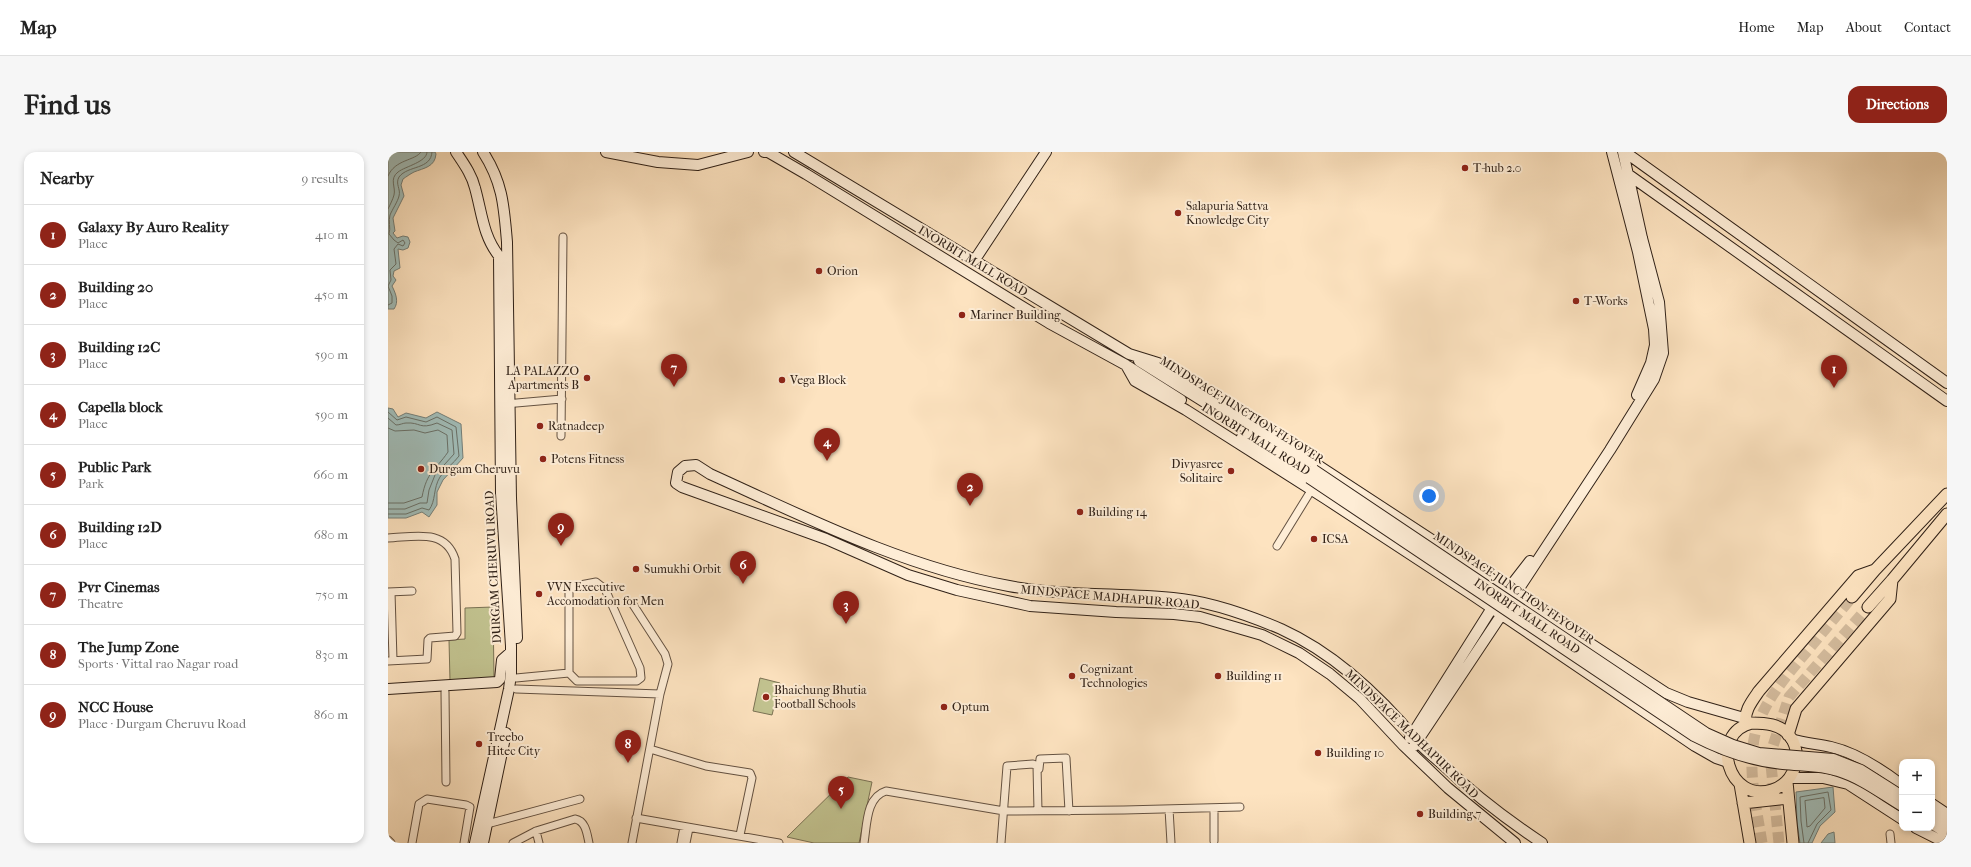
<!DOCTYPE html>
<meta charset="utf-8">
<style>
body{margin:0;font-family:"IM FELL French Canon",serif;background:#f6f6f6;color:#222}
.controls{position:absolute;right:12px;bottom:12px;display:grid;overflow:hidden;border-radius:8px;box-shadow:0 2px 6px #0003}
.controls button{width:36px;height:36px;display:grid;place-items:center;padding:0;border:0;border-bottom:1px solid #e0e0e0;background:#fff;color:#222;font:20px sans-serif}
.you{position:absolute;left:1041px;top:344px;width:14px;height:14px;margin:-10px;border:3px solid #fff;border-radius:50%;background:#1a73e8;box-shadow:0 0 0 6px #1a73e833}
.badge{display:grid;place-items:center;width:26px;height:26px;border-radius:50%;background:#8f2418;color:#fff;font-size:13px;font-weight:700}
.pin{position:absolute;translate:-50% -33px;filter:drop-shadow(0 1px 2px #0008)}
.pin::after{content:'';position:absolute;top:21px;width:14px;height:12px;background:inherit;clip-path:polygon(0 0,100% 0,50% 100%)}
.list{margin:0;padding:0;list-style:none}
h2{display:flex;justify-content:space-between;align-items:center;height:52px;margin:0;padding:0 16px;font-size:17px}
h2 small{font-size:13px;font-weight:400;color:#767676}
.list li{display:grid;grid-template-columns:26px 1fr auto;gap:12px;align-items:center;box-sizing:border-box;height:60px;padding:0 16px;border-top:1px solid #e0e0e0}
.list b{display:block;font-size:15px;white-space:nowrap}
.list p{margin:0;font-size:13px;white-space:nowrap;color:#767676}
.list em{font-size:13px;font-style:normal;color:#767676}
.map{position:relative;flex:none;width:1559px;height:691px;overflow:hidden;border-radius:12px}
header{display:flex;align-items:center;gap:24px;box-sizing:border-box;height:56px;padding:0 20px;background:#fff;border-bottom:1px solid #e0e0e0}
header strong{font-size:19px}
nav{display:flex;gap:22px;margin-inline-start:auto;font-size:14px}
.intro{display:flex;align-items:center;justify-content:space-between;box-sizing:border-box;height:96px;padding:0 24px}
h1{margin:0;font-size:28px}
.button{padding:10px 18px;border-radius:12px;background:#8f2418;color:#fff;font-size:14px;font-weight:700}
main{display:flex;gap:24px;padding:0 24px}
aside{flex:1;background:#fff;border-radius:12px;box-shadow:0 2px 6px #0003}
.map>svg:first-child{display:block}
.green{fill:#c2c390;stroke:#7a7254}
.water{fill:#a1bdb9;stroke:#747f79}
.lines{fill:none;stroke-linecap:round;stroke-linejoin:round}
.shore{stroke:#697068;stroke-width:1}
.primary-tunnel{stroke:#d4bc9e;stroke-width:11;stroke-dasharray:11 5.5;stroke-linecap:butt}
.street-casing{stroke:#645242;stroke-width:9}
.secondary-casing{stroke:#312218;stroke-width:12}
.primary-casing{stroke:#312218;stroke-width:13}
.street{stroke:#feedd6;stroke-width:7}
.secondary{stroke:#feedd6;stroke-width:10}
.primary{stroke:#fde3c0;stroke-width:11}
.secondary-bridge-casing{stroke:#312218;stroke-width:12;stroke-linecap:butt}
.secondary-bridge{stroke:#feedd6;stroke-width:10}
.poi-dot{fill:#8f2418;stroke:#feedd6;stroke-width:1.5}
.labels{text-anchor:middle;stroke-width:4;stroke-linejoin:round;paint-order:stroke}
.poi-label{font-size:12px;fill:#312218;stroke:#feedd6;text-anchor:start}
.street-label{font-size:12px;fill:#312218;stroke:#feedd6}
</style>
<header>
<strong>Map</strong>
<nav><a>Home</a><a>Map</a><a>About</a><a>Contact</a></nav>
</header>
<div class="intro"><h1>Find us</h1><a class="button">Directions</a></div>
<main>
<aside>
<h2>Nearby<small>9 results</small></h2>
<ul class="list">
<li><span class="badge">1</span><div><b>Galaxy By Auro Reality</b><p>Place</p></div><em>410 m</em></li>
<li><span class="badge">2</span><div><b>Building 20</b><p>Place</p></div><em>450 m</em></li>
<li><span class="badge">3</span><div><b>Building 12C</b><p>Place</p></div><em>590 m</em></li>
<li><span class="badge">4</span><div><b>Capella block</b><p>Place</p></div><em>590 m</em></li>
<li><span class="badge">5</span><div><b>Public Park</b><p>Park</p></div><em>660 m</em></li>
<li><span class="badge">6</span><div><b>Building 12D</b><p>Place</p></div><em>680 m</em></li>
<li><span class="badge">7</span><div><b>Pvr Cinemas</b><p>Theatre</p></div><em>750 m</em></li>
<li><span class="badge">8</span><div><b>The Jump Zone</b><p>Sports · Vittal rao Nagar road</p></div><em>830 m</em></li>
<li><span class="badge">9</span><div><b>NCC House</b><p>Place · Durgam Cheruvu Road</p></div><em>860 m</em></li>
</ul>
</aside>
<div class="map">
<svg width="1559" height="691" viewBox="0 0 1559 691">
<rect width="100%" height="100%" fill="#fde3c0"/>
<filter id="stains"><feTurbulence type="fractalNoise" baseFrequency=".005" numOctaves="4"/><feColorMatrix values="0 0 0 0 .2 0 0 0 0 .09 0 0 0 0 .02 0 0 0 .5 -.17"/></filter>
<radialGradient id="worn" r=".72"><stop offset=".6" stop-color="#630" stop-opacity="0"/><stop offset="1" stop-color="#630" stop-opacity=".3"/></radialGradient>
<path class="green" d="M105 455 106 526 62 529 61 488 77 487V456Z
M372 526 392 531 384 563 365 559Z
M460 625 484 630 471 691H426L399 685Z"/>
<path class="water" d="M0 0H47L48 2C47 15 36 16 26 20 22 22 18 25 15 27L13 33 16 44 5 66 7 79 5 81 9 86 15 84 20 85 22 90 20 96 15 98 10 97 12 116 6 119 5 124 8 128 4 134C8 142 11 150 6 157H0Z
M0 256 5 257 10 265 18 261 38 266 49 260 73 272 75 306 55 328 49 340V353L41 365 34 360 18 366H0Z
M1445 635 1447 660 1432 674 1424 691H1412L1409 670 1408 640Z
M1446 680 1447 691H1433L1440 682Z"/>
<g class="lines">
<path class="shore" d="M0 24C7 7 27 9 33 0
M0 57C2 53 5 47 6 43 8 35 1 27 10 20 18 14 39 10 39 0
M0 153 4 151V144L0 134 3 128 2 118 8 112 6 97 10 92 15 94 17 91 15 88 10 91 6 88 1 82C3 76 0 69 2 63 4 58 10 49 11 44 13 37 7 32 11 25 20 13 43 18 44 0
M0 260 9 268 18 265 38 270 49 265 68 275 71 304C66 311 57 317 52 325 45 336 48 349 41 358L34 356 18 362H0
M0 266 8 273C12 273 15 271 18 271 33 270 31 278 49 271L64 278 66 302 47 323 41 338 39 351H32L17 357H0
M0 276 7 279 26 278 37 281 50 278 59 283 60 300C47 319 39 319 34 345L16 351H0
M1436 646 1437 656 1422 674 1419 675 1417 649Z
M1416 691 1413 669 1412 645 1440 640 1443 658 1429 672 1420 691"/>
<path class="primary-tunnel" d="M1374 691C1369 659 1361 626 1365 594 1369 556 1396 527 1420 498 1435 480 1449 463 1464 445
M1391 691 1382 603 1401 545 1480 455"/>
<g class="street-casing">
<path id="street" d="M118 252 174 247
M173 284 175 85
M0 386C26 385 57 376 67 407L69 481 67 484 42 486 40 488 39 507 0 509
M889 394 924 337
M0 440 24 439
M3 440 5 508
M128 526 181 521V438L187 434 208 430 217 437 252 516 253 526 249 529H189L181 521
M128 537 272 542
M57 540 58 630
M262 597 318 614 362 621 364 626 352 683
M651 617 652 607 678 606 681 659
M781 657 783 691
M248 666 391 691
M99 672 192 647
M148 679 151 691
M1502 682 1503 691
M0 688 3 691
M826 689V656
M24 691 31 652 39 647 78 653 82 655 76 691
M125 691 148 679 187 667C198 669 199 682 201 691
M244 691 272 542 280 512 277 502 244 451
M293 691 296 675
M298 691 301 676
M476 691C479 673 478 645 498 639L616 659 736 658 852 655
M613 691 619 614 645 612 649 614 650 659"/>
</g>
<g class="secondary-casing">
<path id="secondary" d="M68 0C76 12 84 23 87 36 94 61 95 84 111 104L113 341 123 494V522L121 537 87 691
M95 0C115 31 116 55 119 90L123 346 129 486
M218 0 270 10 310 13 360 0
M376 0H380L418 22 661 171 738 213 793 248
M406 0 741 202 770 211 853 263 1278 541 1300 550 1356 566
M1224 0 1250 100 1266 177 1267 193 1263 211 1249 243
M1237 0 1559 231
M1241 23 1559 249
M586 109 658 0
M751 209 917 313
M738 213 747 229 798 258 938 347 1086 444 1307 594 1328 606 1340 610
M854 285 921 326
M1121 436 1142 409
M1128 441 1222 298 1266 227 1275 201 1271 150 1254 86 1235 0
M0 537 109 530 112 527 114 508 123 500
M1022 586 1104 456
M1403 587C1416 591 1429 592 1443 595 1469 601 1493 617 1514 633
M1026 594 1114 462
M1402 626H1435L1460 632 1514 667
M1544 652 1559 662
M1544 662 1559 671
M1544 672 1559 681
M1528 676 1558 691
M95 691 118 581
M1127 691 1060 636 1016 594 972 547 942 522 911 501 874 483 812 465 786 462 728 460 642 454 569 438 520 423 438 387 294 335 288 331 290 320 297 314 308 313 322 322C419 366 516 415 621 434 675 444 731 441 785 446 821 449 860 463 893 477 948 502 992 544 1030 590 1037 598 1046 605 1054 612 1085 642 1118 667 1154 691"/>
</g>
<g class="primary-casing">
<path id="primary" d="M1464 445 1487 418 1559 342
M1480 455 1504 428 1559 362
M1364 571C1377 571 1392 572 1401 583 1416 602 1407 631 1384 638 1340 652 1320 581 1364 571Z
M1358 573C1355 560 1364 549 1371 539L1470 424 1487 418
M1400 583 1408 557 1502 447 1504 428
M1399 630 1405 691
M1352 632 1362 691
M1355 651 1400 646"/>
</g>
<use href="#street" class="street"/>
<use href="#secondary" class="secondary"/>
<use href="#primary" class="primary"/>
<g class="secondary-bridge-casing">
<path id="secondary-bridge" d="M926 318 1318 581 1345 593 1371 601 1445 607 1473 618 1514 644
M921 326 1306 584C1335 599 1363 609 1395 612 1414 614 1432 613 1450 619 1473 626 1494 642 1514 654"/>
</g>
<use href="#secondary-bridge" class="secondary-bridge"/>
</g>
<g class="poi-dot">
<circle cx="1077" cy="16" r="4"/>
<circle cx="790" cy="61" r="4"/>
<circle cx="431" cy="119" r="4"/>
<circle cx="1188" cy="149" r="4"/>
<circle cx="574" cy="163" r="4"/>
<circle cx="199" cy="226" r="4"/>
<circle cx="394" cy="228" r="4"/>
<circle cx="152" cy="274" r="4"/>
<circle cx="155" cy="307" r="4"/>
<circle cx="33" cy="317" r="4"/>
<circle cx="843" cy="319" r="4"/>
<circle cx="692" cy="360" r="4"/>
<circle cx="926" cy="387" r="4"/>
<circle cx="248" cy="417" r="4"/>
<circle cx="151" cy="442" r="4"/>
<circle cx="684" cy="524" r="4"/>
<circle cx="830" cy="524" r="4"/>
<circle cx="378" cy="545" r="4"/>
<circle cx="556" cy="555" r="4"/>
<circle cx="91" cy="592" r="4"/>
<circle cx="930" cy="601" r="4"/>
<circle cx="1032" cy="662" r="4"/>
</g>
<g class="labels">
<g class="poi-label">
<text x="1085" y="20">T-hub 2.0</text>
<text x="798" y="58">Salapuria Sattva<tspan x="798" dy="14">Knowledge City</tspan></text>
<text x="439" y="123">Orion</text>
<text x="1196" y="153">T-Works</text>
<text x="582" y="167">Mariner Building</text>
<text x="191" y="223" text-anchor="end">LA PALAZZO<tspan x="191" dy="14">Apartments B</tspan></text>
<text x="402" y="232">Vega Block</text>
<text x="160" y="278">Ratnadeep</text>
<text x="163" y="311">Potens Fitness</text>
<text x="835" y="316" text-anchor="end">Divyasree<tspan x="835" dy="14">Solitaire</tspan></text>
<text x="41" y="321">Durgam Cheruvu</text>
<text x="700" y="364">Building 14</text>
<text x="934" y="391">ICSA</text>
<text x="256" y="421">Sumukhi Orbit</text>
<text x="159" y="439">VVN Executive<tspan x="159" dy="14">Accomodation for Men</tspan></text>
<text x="692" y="521">Cognizant<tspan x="692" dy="14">Technologies</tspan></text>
<text x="838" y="528">Building 11</text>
<text x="386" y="542">Bhaichung Bhutia<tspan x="386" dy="14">Football Schools</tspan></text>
<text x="564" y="559">Optum</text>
<text x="99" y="589">Treebo<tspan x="99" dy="14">Hitec City</tspan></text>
<text x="938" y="605">Building 10</text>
<text x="1040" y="666">Building 7</text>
</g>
<g class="street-label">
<text transform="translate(585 109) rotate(31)" y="4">INORBIT MALL ROAD</text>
<text transform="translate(854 258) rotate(32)" y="4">MINDSPACE JUNCTION FLYOVER</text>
<text transform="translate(868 287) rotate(32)" y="4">INORBIT MALL ROAD</text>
<text transform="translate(105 415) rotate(-93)" y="4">DURGAM CHERUVU ROAD</text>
<text transform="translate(1126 436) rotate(34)" y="4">MINDSPACE JUNCTION FLYOVER</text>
<text transform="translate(722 445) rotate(5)" y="4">MINDSPACE MADHAPUR ROAD</text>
<text transform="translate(1139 464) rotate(34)" y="4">INORBIT MALL ROAD</text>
<text transform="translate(1024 582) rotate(44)" y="4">MINDSPACE MADHAPUR ROAD</text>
</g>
</g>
<rect width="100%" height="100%" filter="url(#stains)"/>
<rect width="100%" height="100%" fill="url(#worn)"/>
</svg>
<div class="controls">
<button>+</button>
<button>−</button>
</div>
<div class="you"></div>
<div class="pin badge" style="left:1446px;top:236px">1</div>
<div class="pin badge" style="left:582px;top:354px">2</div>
<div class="pin badge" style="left:458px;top:472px">3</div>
<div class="pin badge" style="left:439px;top:309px">4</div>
<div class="pin badge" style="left:453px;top:657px">5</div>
<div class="pin badge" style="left:355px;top:432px">6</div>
<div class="pin badge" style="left:286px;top:235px">7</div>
<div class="pin badge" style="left:240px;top:611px">8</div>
<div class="pin badge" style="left:173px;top:394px">9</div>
</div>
</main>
